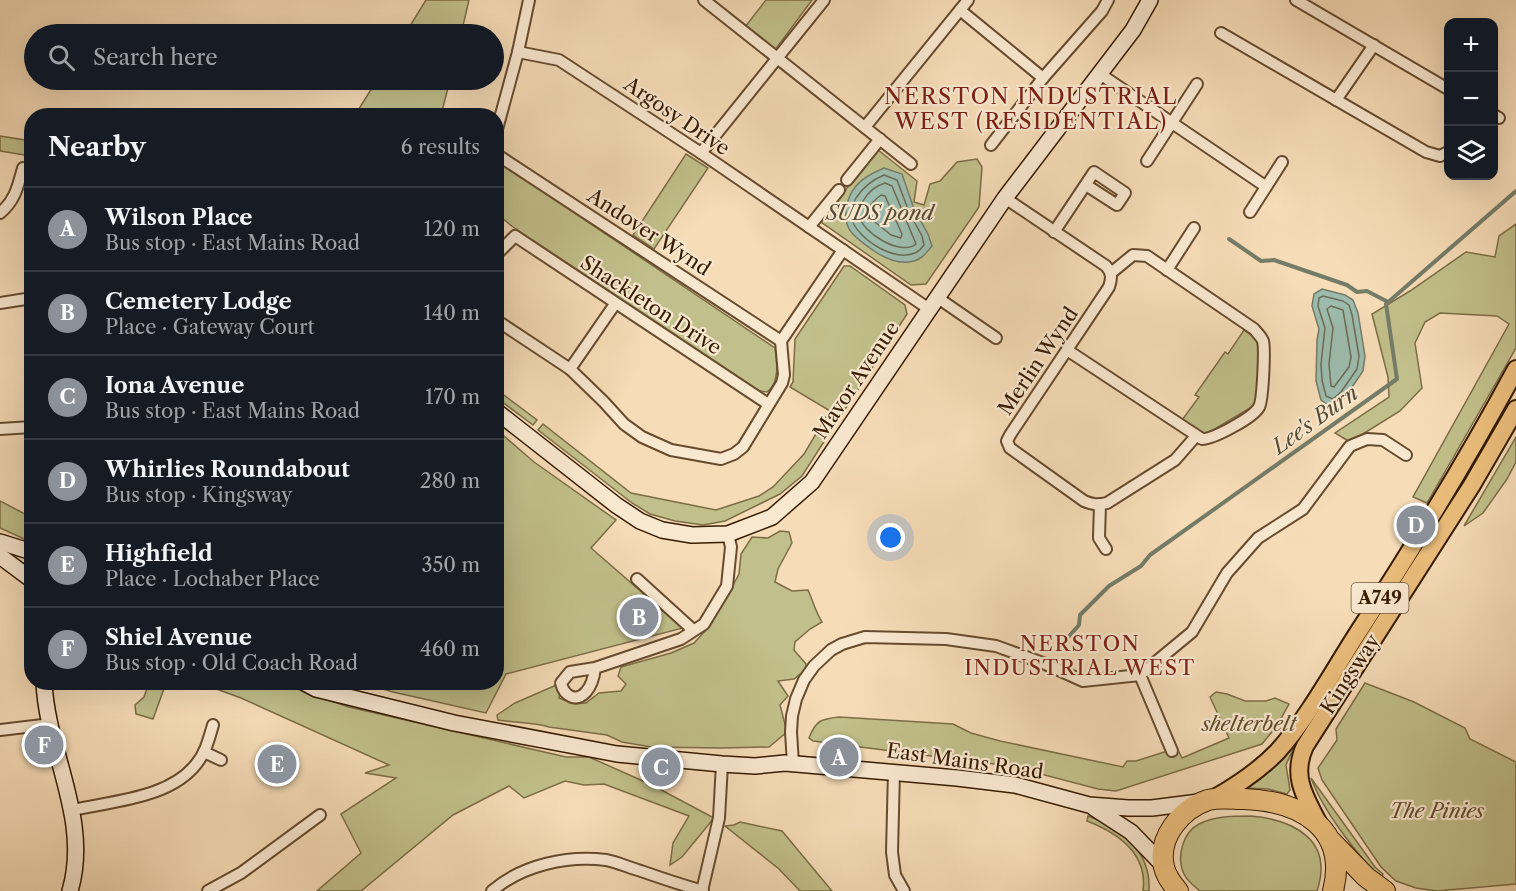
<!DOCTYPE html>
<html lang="en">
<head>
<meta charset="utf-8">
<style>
  body { margin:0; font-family:"Libre Caslon Text",serif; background:#20242c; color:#f1f3f6 }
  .controls { position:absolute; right:18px; top:18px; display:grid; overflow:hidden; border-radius:12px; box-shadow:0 6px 24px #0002 }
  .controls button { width:54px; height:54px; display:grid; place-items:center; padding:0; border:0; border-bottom:2px solid #363941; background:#171b24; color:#f1f3f6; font:30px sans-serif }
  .you { position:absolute; left:891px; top:538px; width:21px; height:21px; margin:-15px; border:4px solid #fff; border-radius:50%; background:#1a73e8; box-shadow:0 0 0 9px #1a73e833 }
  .badge { display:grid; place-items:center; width:39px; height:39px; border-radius:50%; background:#8c9099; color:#fff; font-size:20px; font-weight:700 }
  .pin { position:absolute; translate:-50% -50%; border:3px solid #fff; box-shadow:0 2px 6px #0006 }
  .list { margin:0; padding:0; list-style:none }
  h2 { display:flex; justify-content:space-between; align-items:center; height:78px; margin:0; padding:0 24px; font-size:26px }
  h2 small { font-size:20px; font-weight:400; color:#9ea1a6 }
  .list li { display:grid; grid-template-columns:39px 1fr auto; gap:18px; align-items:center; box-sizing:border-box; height:84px; padding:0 24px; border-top:2px solid #363941 }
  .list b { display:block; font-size:22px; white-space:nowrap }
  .list p { margin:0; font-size:20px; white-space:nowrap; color:#9ea1a6 }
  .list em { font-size:20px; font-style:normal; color:#9ea1a6 }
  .icon { flex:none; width:33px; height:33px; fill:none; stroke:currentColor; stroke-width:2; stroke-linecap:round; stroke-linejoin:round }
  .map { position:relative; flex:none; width:1516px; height:891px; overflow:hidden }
  .search { position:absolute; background:#171b24; box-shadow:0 6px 24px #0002; left:24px; top:24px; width:480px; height:66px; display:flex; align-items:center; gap:15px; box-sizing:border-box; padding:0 21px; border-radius:33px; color:#9ea1a6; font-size:22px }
  .panel { position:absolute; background:#171b24; box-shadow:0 6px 24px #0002; left:24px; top:108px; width:480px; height:582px; border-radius:24px }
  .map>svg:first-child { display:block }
  .green { fill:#c1bf8b; stroke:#7c6d46; stroke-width:1.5 }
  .water { fill:#9dbcad; stroke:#747c68; stroke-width:1.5 }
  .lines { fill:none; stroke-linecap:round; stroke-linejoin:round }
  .shore { stroke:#6a6c56; stroke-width:1.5 }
  .stream { stroke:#747c68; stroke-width:4 }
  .street-casing { stroke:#664b2e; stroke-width:14 }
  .secondary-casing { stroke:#361b00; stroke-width:18 }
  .primary-casing { stroke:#361b00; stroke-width:20 }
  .highway-casing { stroke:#361b00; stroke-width:22 }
  .street { stroke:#f9e8d0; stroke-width:10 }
  .secondary { stroke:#f9e8d0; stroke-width:15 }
  .primary { stroke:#ebbe7c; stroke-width:16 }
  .highway { stroke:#ebbe7c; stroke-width:20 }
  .labels { text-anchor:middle; stroke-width:4.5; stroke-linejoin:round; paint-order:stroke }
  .shield { fill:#f9e8d0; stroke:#70583e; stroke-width:1.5 }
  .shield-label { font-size:18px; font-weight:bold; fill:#361b00 }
  .street-label { font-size:20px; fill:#361b00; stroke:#f9e8d0 }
  .park-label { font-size:20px; font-style:italic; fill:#604c2a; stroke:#f9e8d0 }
  .water-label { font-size:21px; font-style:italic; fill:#554b34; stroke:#f9e8d0 }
  .neighbourhood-label { font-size:21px; letter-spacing:1.5px; fill:#7a1f14; stroke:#f9e8d0 }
  .quarter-label { font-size:22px; letter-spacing:1.5px; fill:#7a1f14; stroke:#f9e8d0 }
</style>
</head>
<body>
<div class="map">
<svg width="1516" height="891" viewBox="0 0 1516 891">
  <rect width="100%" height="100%" fill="#f6dcb7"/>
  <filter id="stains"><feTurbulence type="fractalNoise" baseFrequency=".00333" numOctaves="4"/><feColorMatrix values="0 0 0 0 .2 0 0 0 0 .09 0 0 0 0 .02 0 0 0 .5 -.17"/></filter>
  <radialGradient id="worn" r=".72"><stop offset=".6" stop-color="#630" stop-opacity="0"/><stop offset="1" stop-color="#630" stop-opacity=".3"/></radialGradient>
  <g class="green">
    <polygon points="426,0 469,0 461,34 405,34"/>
    <polygon points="766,0 812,0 775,50 745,27"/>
    <polygon points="377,80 450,80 441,115 355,115"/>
    <polygon points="0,136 31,141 31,156 0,151"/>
    <polygon points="877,149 917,181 914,202 924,205 930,184 940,181 957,162 977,159 982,167 979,207 926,284 911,285 821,222"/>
    <polygon points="686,154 708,168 654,249 633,235"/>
    <path d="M496,160L775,348C777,362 780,383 767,392L760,391L513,227L497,214Z"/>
    <polygon points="1516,224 1516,348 1427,503 1413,497 1509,324 1497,316 1440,313 1425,322 1415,343 1422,388 1400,411 1350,442 1335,433 1389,397 1388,377 1372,314 1410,291 1466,252 1495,257 1499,236"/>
    <polygon points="844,266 850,266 905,305 907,314 840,417 790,387 793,382 795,339"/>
    <polygon points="1244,330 1255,338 1260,349 1258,400 1250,408 1208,433 1203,434 1182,420 1199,397 1195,395 1225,352 1228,354"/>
    <polygon points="496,389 537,420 533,425 497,398"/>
    <polygon points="826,417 836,423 802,476 780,494 725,521 703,525 675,521 650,514 632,503 538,430 543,424 631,493 716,510 759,496 773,487 804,454"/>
    <polygon points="497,430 534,462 616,520 591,548 683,628 506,674 486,713 393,692 363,683 496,682"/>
    <polygon points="1516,437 1516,462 1507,479 1483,513 1464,526"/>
    <polygon points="0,501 23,513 31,514 31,542 0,528"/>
    <path d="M780,531L789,532L792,543L778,569L775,582L792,591L808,590C813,601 816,613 822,622L810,629L795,642L794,650L806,664L805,670L794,679L778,681L788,696L780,705L787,732L769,747L720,748L651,747L622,742L607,735L549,727C533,722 515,723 498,720L497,715L515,703L561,683L559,698L572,703H586L599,693L621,691L626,684L618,676L621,667L671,653L694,643L707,629L725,600L739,574L741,554L752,537L768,538Z"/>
    <polygon points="149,683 166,683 153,719 136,714 135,705 144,697"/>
    <polygon points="200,683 285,683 316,696 349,707 566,757 589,757 652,785 714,818 682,857 670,865 673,843 689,816 604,784 584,785 565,781 524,798 509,786 453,815 361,891 317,891 361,853 341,814 396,778 365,773 389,765 241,698"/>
    <polygon points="1365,683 1414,702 1465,728 1470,739 1516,762 1516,884 1437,891 1416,888 1396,881 1381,867 1322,780 1318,768 1337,740 1336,729"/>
    <path d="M1216,692L1227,694L1245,701H1266L1275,698L1289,704L1276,727L1262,744L1116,791L1098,789L1010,766L813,741L809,738C816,720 821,719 839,717L953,724L971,733L1000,741L1123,767L1127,761H1136L1177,748L1182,758L1229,738L1210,697Z"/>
    <polygon points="1291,748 1293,749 1286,765 1290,790 1287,794 1268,789 1246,788 1275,766"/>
    <path d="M1311,778L1375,867L1383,874L1380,878C1356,853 1323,811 1311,778Z"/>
    <path d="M1088,816C1123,829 1151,852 1149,891H1143C1148,853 1118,833 1087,821Z"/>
    <path d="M1251,816C1294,820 1334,840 1317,891H1200C1194,886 1187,881 1184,874C1176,857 1183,832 1199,824C1215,816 1233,816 1251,816Z"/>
    <polygon points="740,822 782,831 832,891 800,891 779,869 725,826 734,825"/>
  </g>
  <g class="water">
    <path d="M884,168L902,174L914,209L928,234L932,246C927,252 922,259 914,261C900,265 886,259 874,251C867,246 858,240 852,233C841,220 846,198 856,186C863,177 875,172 884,168Z"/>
    <polygon points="1322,289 1345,295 1353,300 1358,313 1365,356 1363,371 1346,396 1337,405 1328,405 1321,400 1316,381 1317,340 1319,329 1312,306 1314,294"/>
  </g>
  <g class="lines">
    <g class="shore">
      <path d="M884,175L897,180L909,212L922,236L924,245C906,272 854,239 851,216C851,210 853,204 856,198C863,187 872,180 884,175Z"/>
      <path d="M885,183L892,186L916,244C901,257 861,232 859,215C858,210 861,205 863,201C868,192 875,186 885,183Z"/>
      <path d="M881,195L885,196L902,234L901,238L891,235L870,218C866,208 873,201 881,195Z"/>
      <polygon points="1323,296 1343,301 1349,305 1352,315 1359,356 1357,369 1341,392 1333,399 1326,396 1322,380 1321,364 1325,328 1318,306 1319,298"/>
      <polygon points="1331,306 1343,310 1351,357 1349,367 1334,387 1331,386 1329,364 1333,328 1327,309"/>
    </g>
    <g class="stream">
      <polyline points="1229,239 1261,261 1274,260 1347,285 1357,292 1367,291 1388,302"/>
      <polyline points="1063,643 1079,625 1080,615 1109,586 1141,566 1150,555 1397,379 1386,304 1516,191"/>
    </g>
    <g class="street-casing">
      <g id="street">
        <polyline points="704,0 911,164"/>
        <polyline points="1296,0 1448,89"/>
        <polyline points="960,10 1043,78"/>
        <polyline points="1221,33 1426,152 1440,156 1448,152"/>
        <polyline points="518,52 559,60 701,153 929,309"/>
        <polyline points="1100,74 1265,186"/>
        <polyline points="1336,100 1374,45"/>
        <polyline points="1494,115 1499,118"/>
        <polyline points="865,127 968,0"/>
        <polyline points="496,133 518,52 529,0"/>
        <polyline points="991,145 1043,78 1102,11 1108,0"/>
        <polyline points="701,153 824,0"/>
        <polyline points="496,154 781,341"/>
        <polyline points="1147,161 1197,84"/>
        <polyline points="847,180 880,139"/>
        <path d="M1005,198L1106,266C1112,273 1112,278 1109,287L1010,435L1007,441L1010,448L1084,501C1093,505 1098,505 1107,503L1175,460L1196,436"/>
        <polyline points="1250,212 1282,162"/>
        <path d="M0,213C15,201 18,186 23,168"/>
        <polyline points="809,227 839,190"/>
        <polyline points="1054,232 1094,172 1125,193 1117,205 1086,185"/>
        <polyline points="496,255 515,236 768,404"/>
        <polyline points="1167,270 1194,228"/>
        <polyline points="938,298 996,338"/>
        <polyline points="0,303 32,298"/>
        <polyline points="496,320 570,369 604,402 624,424 642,437 671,450 721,459 734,454 743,447 782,383 784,375 781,341 843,250"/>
        <path d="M1067,350L1202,439C1214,439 1254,417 1259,407C1263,400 1265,349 1263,341C1261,336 1257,333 1254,329L1147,256L1133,255L1111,273"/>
        <polyline points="570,369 615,304"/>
        <polyline points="0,429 32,427"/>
        <polyline points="1100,504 1099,538 1106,549"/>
        <polyline points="637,579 693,630"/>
        <path d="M595,668C594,677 592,685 586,692C576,703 564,696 561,683L570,672L595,668L681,639L704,624L727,586L731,547L728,534"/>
        <polyline points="1140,675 1172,751"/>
        <polyline points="0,730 51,724"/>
        <polyline points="204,752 221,760"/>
        <polyline points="793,764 791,732 792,716 796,699 804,680 814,666 831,650 842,644 865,637 946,639 996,646 1043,663 1083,681 1140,675 1192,632 1227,573 1258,538 1303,509 1350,446 1367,439 1383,440 1406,455"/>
        <polyline points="894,771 892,852 895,875 904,891"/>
        <path d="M73,810C113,801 171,798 197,763C206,752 209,738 213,725"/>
        <polyline points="208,891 241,873 320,815"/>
        <path d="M492,891C522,865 568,855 606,860C617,862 630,868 641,871C661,878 682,885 703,891"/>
        <polyline points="702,891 719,818 722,764"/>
      </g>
    </g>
    <g class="secondary-casing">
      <g id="secondary">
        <polyline points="496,411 616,505 640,521 662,530 692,535 728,534 772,517 812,482 1005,198 1133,30 1150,0"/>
        <polyline points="0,542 32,552"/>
        <polyline points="0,556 32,580"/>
        <path d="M44,682C47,753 91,819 70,891"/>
        <polyline points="303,682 316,689 454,723 617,754 722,764 755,766 785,763 957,778 1015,785 1089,805 1128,808 1152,808 1199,802"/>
        <polyline points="1094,808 1131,832 1163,865"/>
      </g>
    </g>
    <g class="primary-casing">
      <g id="primary">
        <path d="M1213,799C1236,786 1259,771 1278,751C1309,716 1332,673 1357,634C1413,548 1467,460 1516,369"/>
        <path d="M1319,824C1305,797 1291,776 1305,746L1472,485L1516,409"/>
      </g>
    </g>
    <g class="highway-casing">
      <g id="highway">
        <polyline points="1331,841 1366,877 1385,891"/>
        <path d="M1178,891C1172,884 1166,876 1164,867C1157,838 1181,809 1208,800C1219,797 1233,799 1244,799C1300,801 1349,828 1333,891"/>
      </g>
    </g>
    <use href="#street" class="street"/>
    <use href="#secondary" class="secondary"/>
    <use href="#primary" class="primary"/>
    <use href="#highway" class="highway"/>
  </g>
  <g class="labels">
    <rect class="shield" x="1351.5" y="583" width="57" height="30" rx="4.5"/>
    <g class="shield-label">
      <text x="1380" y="604">A749</text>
    </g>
    <g class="street-label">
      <text transform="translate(677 116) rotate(34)" y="7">Argosy Drive</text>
      <text transform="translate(649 232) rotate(33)" y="7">Andover Wynd</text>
      <text transform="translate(651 305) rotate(33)" y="7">Shackleton Drive</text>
      <text transform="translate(1038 361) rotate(-56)" y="7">Merlin Wynd</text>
      <text transform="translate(856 380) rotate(-56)" y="7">Mavor Avenue</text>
      <text transform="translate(1350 674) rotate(-57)" y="7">Kingsway</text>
      <text transform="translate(965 761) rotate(8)" y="7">East Mains Road</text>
    </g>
    <g class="park-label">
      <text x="1249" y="731">shelterbelt</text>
      <text x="1437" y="818">The Pinies</text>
    </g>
    <g class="water-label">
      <text x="880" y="220">SUDS pond</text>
      <text transform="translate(1315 420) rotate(-36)" y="7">Lee's Burn</text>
    </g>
    <g class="neighbourhood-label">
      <text x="1080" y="651">NERSTON<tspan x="1080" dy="24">INDUSTRIAL WEST</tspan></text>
    </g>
    <g class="quarter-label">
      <text x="1031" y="104">NERSTON INDUSTRIAL<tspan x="1031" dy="25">WEST (RESIDENTIAL)</tspan></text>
    </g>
  </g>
  <rect width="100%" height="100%" filter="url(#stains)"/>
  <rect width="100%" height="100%" fill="url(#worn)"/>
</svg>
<div class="controls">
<button>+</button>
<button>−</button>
<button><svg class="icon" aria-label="layers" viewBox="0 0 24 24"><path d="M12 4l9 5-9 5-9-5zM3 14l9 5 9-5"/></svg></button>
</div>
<div class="you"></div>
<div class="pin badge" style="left:839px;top:757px">A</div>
<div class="pin badge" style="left:639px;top:617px">B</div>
<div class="pin badge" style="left:661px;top:767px">C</div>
<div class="pin badge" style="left:1416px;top:525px">D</div>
<div class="pin badge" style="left:277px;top:764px">E</div>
<div class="pin badge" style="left:44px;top:745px">F</div>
<div class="search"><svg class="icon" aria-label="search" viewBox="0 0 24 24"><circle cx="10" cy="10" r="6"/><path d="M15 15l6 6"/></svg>Search here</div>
<section class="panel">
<h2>Nearby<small>6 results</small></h2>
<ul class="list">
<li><span class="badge">A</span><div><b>Wilson Place</b><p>Bus stop · East Mains Road</p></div><em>120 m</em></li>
<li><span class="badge">B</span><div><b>Cemetery Lodge</b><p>Place · Gateway Court</p></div><em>140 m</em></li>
<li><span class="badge">C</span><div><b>Iona Avenue</b><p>Bus stop · East Mains Road</p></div><em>170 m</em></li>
<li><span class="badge">D</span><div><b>Whirlies Roundabout</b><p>Bus stop · Kingsway</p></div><em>280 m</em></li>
<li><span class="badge">E</span><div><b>Highfield</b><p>Place · Lochaber Place</p></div><em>350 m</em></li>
<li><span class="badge">F</span><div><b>Shiel Avenue</b><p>Bus stop · Old Coach Road</p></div><em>460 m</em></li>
</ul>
</section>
</div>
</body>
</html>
